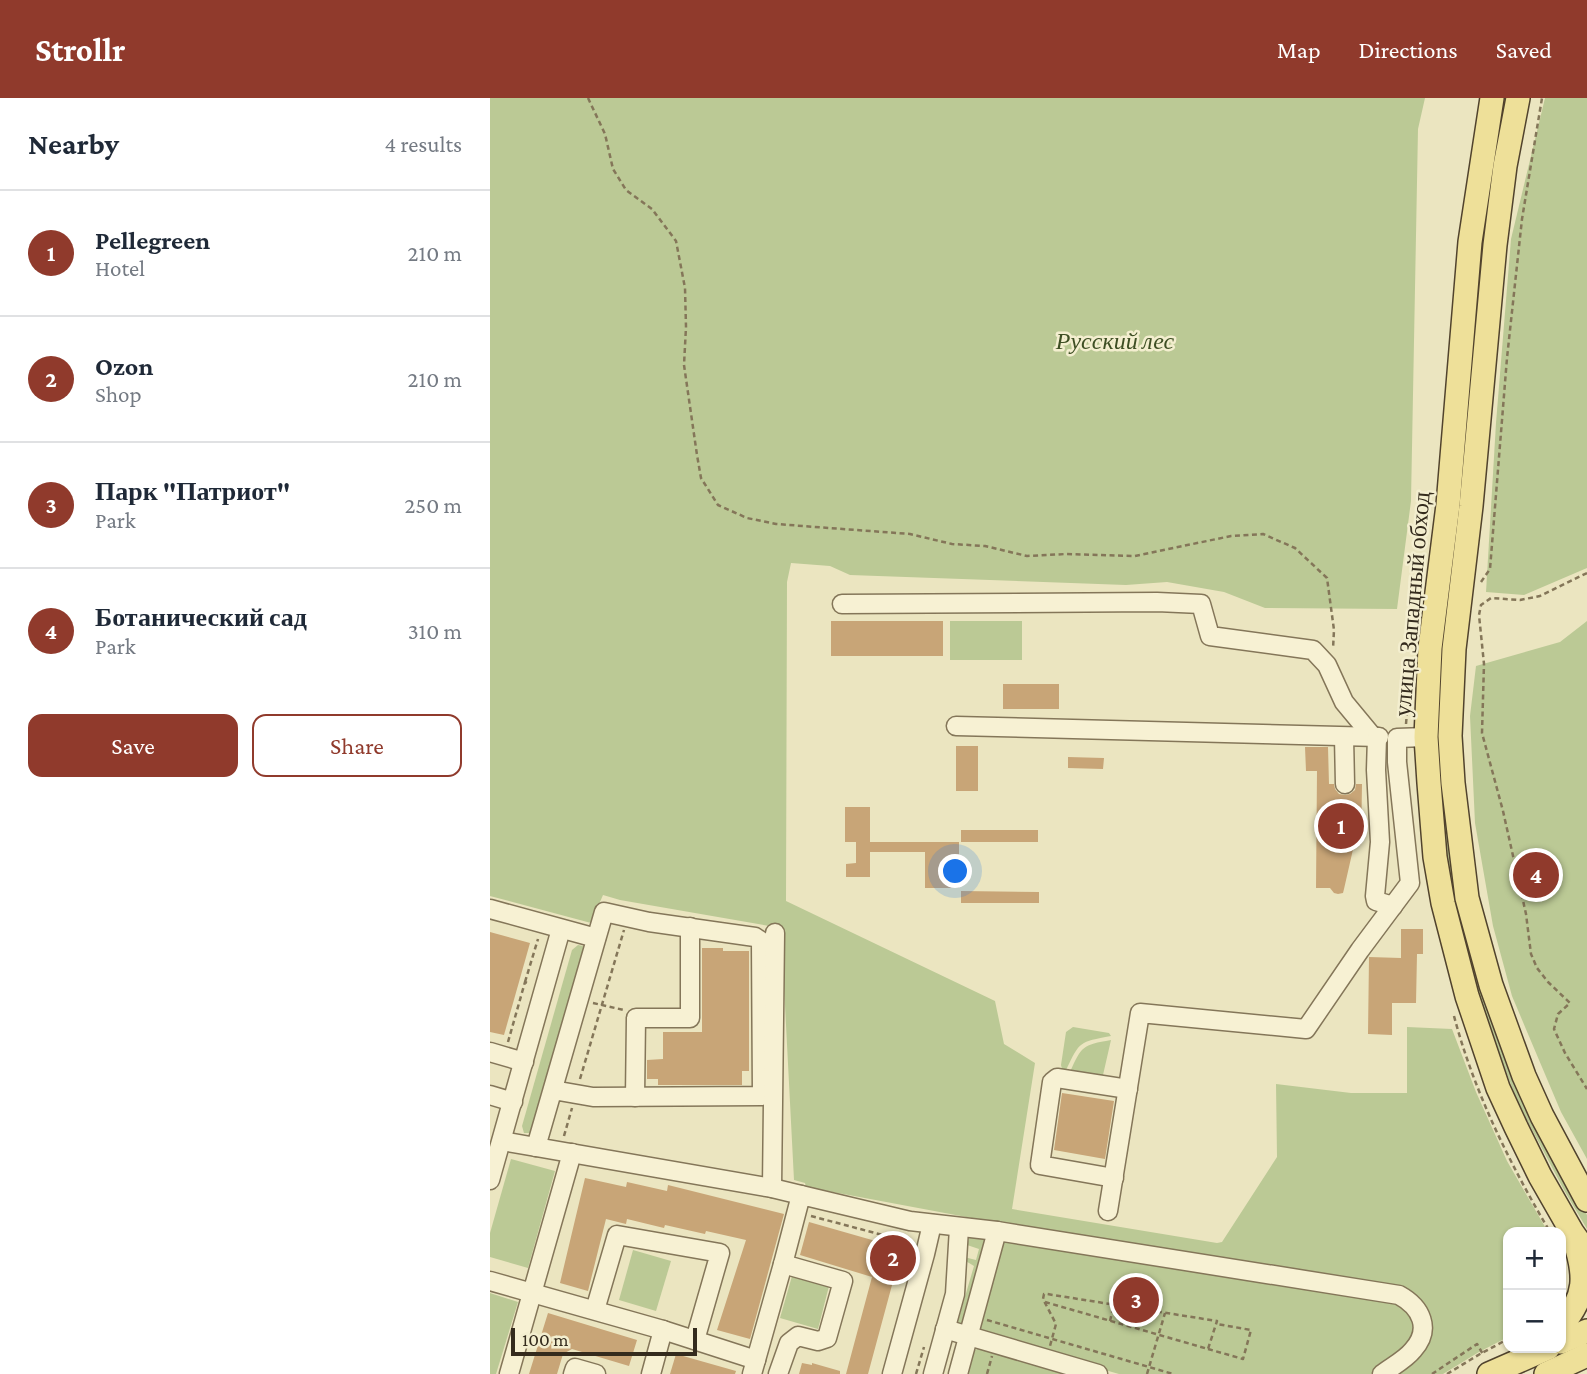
<!DOCTYPE html>
<html lang="en">
<head>
<meta charset="utf-8">
<style>
  body { margin:0; font-family:"Crimson Pro",serif; background:#f2f2f3; color:#1f2937 }
  .controls { position:absolute; right:21px; bottom:21px; display:grid; overflow:hidden; border-radius:14px; box-shadow:0 2px 5px #0004 }
  .controls button { width:63px; height:63px; display:grid; place-items:center; padding:0; border:0; border-bottom:2px solid #e0e1e3; background:#fff; color:#1f2937; font:35px sans-serif }
  .scale { position:absolute; left:21px; bottom:18px; width:186px; box-sizing:border-box; padding-left:7px; border:4px solid #342b1d; border-top:0; font-size:19px; line-height:24px; white-space:nowrap; color:#342b1d; -webkit-text-stroke:5px #f3eecf; paint-order:stroke }
  .you { position:absolute; left:466px; top:774px; width:24px; height:24px; margin:-18px; border:5px solid #fff; border-radius:50%; background:#1a73e8; box-shadow:0 0 0 10px #1a73e833 }
  .badge { display:grid; place-items:center; width:46px; height:46px; border-radius:50%; background:#903a2c; color:#fff; font-size:23px; font-weight:700 }
  .pin { position:absolute; translate:-50% -50%; border:4px solid #fff; box-shadow:0 2px 7px #0006 }
  .list { margin:0; padding:0; list-style:none }
  h2 { display:flex; justify-content:space-between; align-items:center; height:91px; margin:0; padding:0 28px; font-size:30px }
  h2 small { font-size:23px; font-weight:400; color:#747a83 }
  .list li { display:grid; grid-template-columns:46px 1fr auto; gap:21px; align-items:center; box-sizing:border-box; height:126px; padding:0 28px; border-top:2px solid #e0e1e3 }
  .list b { display:block; font-size:26px; white-space:nowrap }
  .list p { margin:0; font-size:23px; white-space:nowrap; color:#747a83 }
  .list em { font-size:23px; font-style:normal; color:#747a83 }
  .actions { display:flex; gap:14px; padding:21px 28px }
  .actions a { flex:1; padding:16px 0; border:2px solid #903a2c; border-radius:14px; text-align:center; font-size:24px; color:#903a2c }
  .actions .main { background:#903a2c; color:#fff }
  .map { position:relative; flex:none; width:1097px; height:1276px; overflow:hidden }
  header { display:flex; align-items:center; gap:42px; box-sizing:border-box; height:98px; padding:0 35px; background:#903a2c; color:#fff }
  header strong { font-size:33px }
  nav { display:flex; gap:38px; margin-inline-start:auto; font-size:24px }
  main { display:flex }
  aside { flex:1; background:#fff }
  .map>svg:first-child { display:block }
  .green { fill:#bbc995 }
  .building { fill:#c8a577 }
  .lines { fill:none; stroke-linecap:round; stroke-linejoin:round }
  .minor-casing { stroke:#847659; stroke-width:21 }
  .major-casing { stroke:#51432d; stroke-width:26 }
  .path { stroke:#847659; stroke-width:2.5; stroke-dasharray:5 3.5; stroke-linecap:butt }
  .minor { stroke:#f7f1d3; stroke-width:18 }
  .major { stroke:#eee099; stroke-width:23 }
  .labels { text-anchor:middle; stroke-width:5; stroke-linejoin:round; paint-order:stroke }
  .park-label { font-size:24px; font-style:italic; fill:#3e4f24; stroke:#f3eecf }
  .street-label { font-size:24px; fill:#342b1d; stroke:#f3eecf }
</style>
</head>
<body>
<header>
<strong>Strollr</strong>
<nav><a>Map</a><a>Directions</a><a>Saved</a></nav>
</header>
<main>
<aside>
<h2>Nearby<small>4 results</small></h2>
<ul class="list">
<li><span class="badge">1</span><div><b>Pellegreen</b><p>Hotel</p></div><em>210 m</em></li>
<li><span class="badge">2</span><div><b>Ozon</b><p>Shop</p></div><em>210 m</em></li>
<li><span class="badge">3</span><div><b>Парк &quot;Патриот&quot;</b><p>Park</p></div><em>250 m</em></li>
<li><span class="badge">4</span><div><b>Ботанический сад</b><p>Park</p></div><em>310 m</em></li>
</ul>
<div class="actions"><a class="main">Save</a><a>Share</a></div>
</aside>
<div class="map">
<svg width="1097" height="1276" viewBox="0 0 1097 1276">
  <rect width="100%" height="100%" fill="#ebe5c0"/>
  <g class="green">
    <path d="M0,0H935L928,31L921,403L907,511L775,510L734,494L677,484L636,487L360,477L340,468L301,465L297,484L296,803L505,903L514,946L545,965L522,1111L727,1145L732,1144L787,1059L786,986L861,995H917V929L962,931L986,994L1017,1063L1058,1134H1018V1239L989,1254L953,1276H903L938,1219C925,1189 916,1192 887,1184L519,1127L316,1089L315,1085L304,1082L291,830L130,802L113,797L101,825L0,798Z"/>
    <polygon points="1013,0 1019,0 1007,65 961,754 1080,1088 1097,1117 1097,1131 1074,1092 1029,1007 995,920 963,801 955,757 946,637 951,550 986,187 1001,65"/>
    <polygon points="1055,0 1097,0 1097,470 1034,497 996,494 1006,325 1021,141"/>
    <rect x="460" y="523" width="72" height="39"/>
    <polygon points="1097,523 1097,1061 1071,1014 1022,898 1003,828 985,725 980,618 986,568 1070,544"/>
    <polygon points="88,847 93,848 95,852 42,1035 34,1035 32,1028 82,852"/>
    <path d="M583,929L619,935L621,938C589,944 590,943 576,972L572,971L571,967L576,934Z"/>
    <path d="M621,942L613,977L610,979L580,974C592,948 592,947 621,942Z"/>
    <polygon points="21,1061 65,1073 38,1170 0,1159 0,1135"/>
    <polygon points="480,1138 494,1141 495,1143 473,1228 467,1226 484,1168 474,1162 474,1159 486,1162 489,1151 477,1147"/>
    <polygon points="514,1142 912,1202 926,1227 919,1248 881,1276 629,1276 493,1237 490,1234 488,1229 509,1148"/>
    <polygon points="143,1152 181,1163 166,1213 129,1202"/>
    <polygon points="302,1178 339,1188 328,1231 290,1220"/>
    <polygon points="0,1195 28,1204 6,1276 0,1276"/>
    <polygon points="488,1251 495,1252 579,1276 473,1276 481,1253"/>
  </g>
  <g class="building">
    <rect x="341" y="523" width="112" height="35"/>
    <rect x="513" y="586" width="56" height="25"/>
    <rect x="466" y="648" width="22" height="45"/>
    <polygon points="815,649 838,649 839,686 844,686 845,691 849,696 855,697 860,696 865,692 866,686 872,686 871,747 864,747 854,791 853,795 848,796 844,795 840,790 826,790 827,673 816,673"/>
    <polygon points="578,659 614,660 613,671 578,670"/>
    <polygon points="355,709 380,709 380,744 469,744 469,790 435,790 435,754 380,754 380,779 356,779 356,766 366,765 366,744 355,744"/>
    <rect x="471" y="732" width="77" height="12"/>
    <polygon points="471,793 549,794 549,805 471,805"/>
    <polygon points="911,831 933,831 933,856 927,856 926,905 902,905 902,937 878,936 879,859 911,860"/>
    <polygon points="0,834 40,845 14,937 0,934"/>
    <polygon points="212,850 233,850 233,853 259,853 259,973 252,973 252,987 168,987 168,981 157,981 157,962 173,961 173,934 212,934"/>
    <polygon points="572,995 624,1003 615,1061 564,1052"/>
    <polygon points="95,1080 136,1089 137,1084 177,1093 178,1087 294,1116 260,1241 227,1232 256,1142 216,1133 215,1136 175,1127 174,1130 137,1121 136,1126 116,1121 98,1193 70,1185"/>
    <polygon points="319,1124 410,1150 403,1175 405,1176 378,1276 356,1276 382,1179 310,1157"/>
    <polygon points="58,1215 147,1242 139,1268 82,1251 73,1256 67,1276 39,1276"/>
    <polygon points="186,1256 246,1273 245,1276 180,1276"/>
    <polygon points="312,1265 322,1267 322,1265 350,1273 350,1276 309,1276"/>
  </g>
  <g class="lines">
    <g class="minor-casing">
      <g id="minor">
        <polyline points="352,506 667,504 711,506 720,538 823,552 837,567 854,604 883,639"/>
        <polyline points="466,628 889,639"/>
        <polyline points="854,639 855,686"/>
        <polyline points="887,639 886,672 890,744 885,798 886,803 903,808"/>
        <polyline points="0,811 106,840"/>
        <polyline points="0,954 34,964"/>
        <polyline points="63,992 103,999 272,998 271,843 265,839 159,824 114,814 46,1049 282,1090 311,1097"/>
        <polyline points="0,997 23,1004"/>
        <polyline points="145,999 146,920 200,920 200,829"/>
        <polyline points="12,1043 46,1049"/>
        <polyline points="624,1080 550,1067 562,984 567,980 638,991"/>
        <polyline points="0,1082 71,831"/>
        <polyline points="282,1090 285,835"/>
        <polyline points="618,1113 650,915 816,931 870,852 920,785 907,664 907,640 936,639"/>
        <polyline points="0,1183 173,1232 266,1262"/>
        <polyline points="105,1212 127,1137 230,1155 205,1242"/>
        <polyline points="455,1231 608,1276"/>
        <polyline points="19,1276 82,1055"/>
        <polyline points="83,1276 85,1270 106,1276"/>
        <polyline points="161,1276 173,1232"/>
        <polyline points="262,1276 293,1166"/>
        <path d="M288,1276L299,1245L308,1238L328,1243L337,1240L353,1183L293,1166L311,1097L420,1123L507,1133L909,1197C931,1209 942,1231 923,1252C915,1262 901,1269 892,1276"/>
        <polyline points="402,1276 435,1156 442,1126"/>
        <polyline points="443,1276 465,1196 469,1130"/>
        <polyline points="468,1276 507,1133"/>
      </g>
    </g>
    <g class="major-casing">
      <g id="major">
        <polyline points="1002,0 980,144 958,407 940,550 936,639 939,685 945,759 953,805 977,898 1008,990 1026,1029 1050,1078 1082,1134 1097,1155"/>
        <polyline points="1028,0 1015,68 1005,147 981,408 964,551 960,638 963,685 977,800 1001,887 1034,978 1052,1018 1097,1102"/>
        <path d="M1071,1228C1097,1198 1096,1177 1084,1141"/>
        <polyline points="1071,1244 1097,1233"/>
        <polyline points="999,1276 1058,1250"/>
        <polyline points="1056,1276 1097,1257"/>
      </g>
    </g>
    <g class="path">
      <polyline points="98,0 115,36 123,71 136,92 162,111 186,143 195,190 196,229 194,267 207,357 211,380 228,407 257,420 286,426 420,436 462,446 495,448 537,458 576,456 645,458 741,438 773,436 805,450 837,480 844,532 843,551"/>
      <polyline points="1097,475 1050,498 1030,502 1001,500 991,507 989,517 994,566 992,635 1013,713 1036,816 1041,856 1047,870 1058,884 1080,905 1068,916 1064,931 1075,955 1097,991"/>
      <polyline points="991,484 1000,471 1017,260 1032,121 1052,0"/>
      <polyline points="916,626 920,577"/>
      <polyline points="35,884 48,841"/>
      <polyline points="103,905 134,912"/>
      <path d="M964,918C984,994 1020,1066 1060,1134"/>
      <polyline points="18,944 35,884 40,886"/>
      <polyline points="90,981 134,832"/>
      <polyline points="74,1038 82,1010"/>
      <polyline points="321,1118 419,1144 421,1148"/>
      <polyline points="555,1204 718,1251 727,1223 557,1196 554,1196 553,1201 566,1226 560,1248"/>
      <polyline points="497,1222 683,1276"/>
      <polyline points="620,1223 624,1206"/>
      <polyline points="718,1251 753,1261 761,1232 727,1226"/>
      <polyline points="426,1276 434,1249"/>
      <polyline points="497,1276 502,1258"/>
      <polyline points="657,1276 675,1215"/>
      <polyline points="942,1276 987,1246 994,1258"/>
      <polyline points="957,1276 990,1256 1018,1241"/>
    </g>
    <use href="#minor" class="minor"/>
    <use href="#major" class="major"/>
  </g>
  <g class="labels">
    <g class="park-label">
      <text x="625" y="251">Русский лес</text>
    </g>
    <g class="street-label">
      <text transform="translate(922 506) rotate(-85)" y="8">улица Западный обход</text>
    </g>
  </g>
</svg>
<div class="controls">
<button>+</button>
<button>−</button>
</div>
<div class="scale">100 m</div>
<div class="you"></div>
<div class="pin badge" style="left:851px;top:728px">1</div>
<div class="pin badge" style="left:403px;top:1160px">2</div>
<div class="pin badge" style="left:646px;top:1202px">3</div>
<div class="pin badge" style="left:1046px;top:777px">4</div>
</div>
</main>
</body>
</html>
